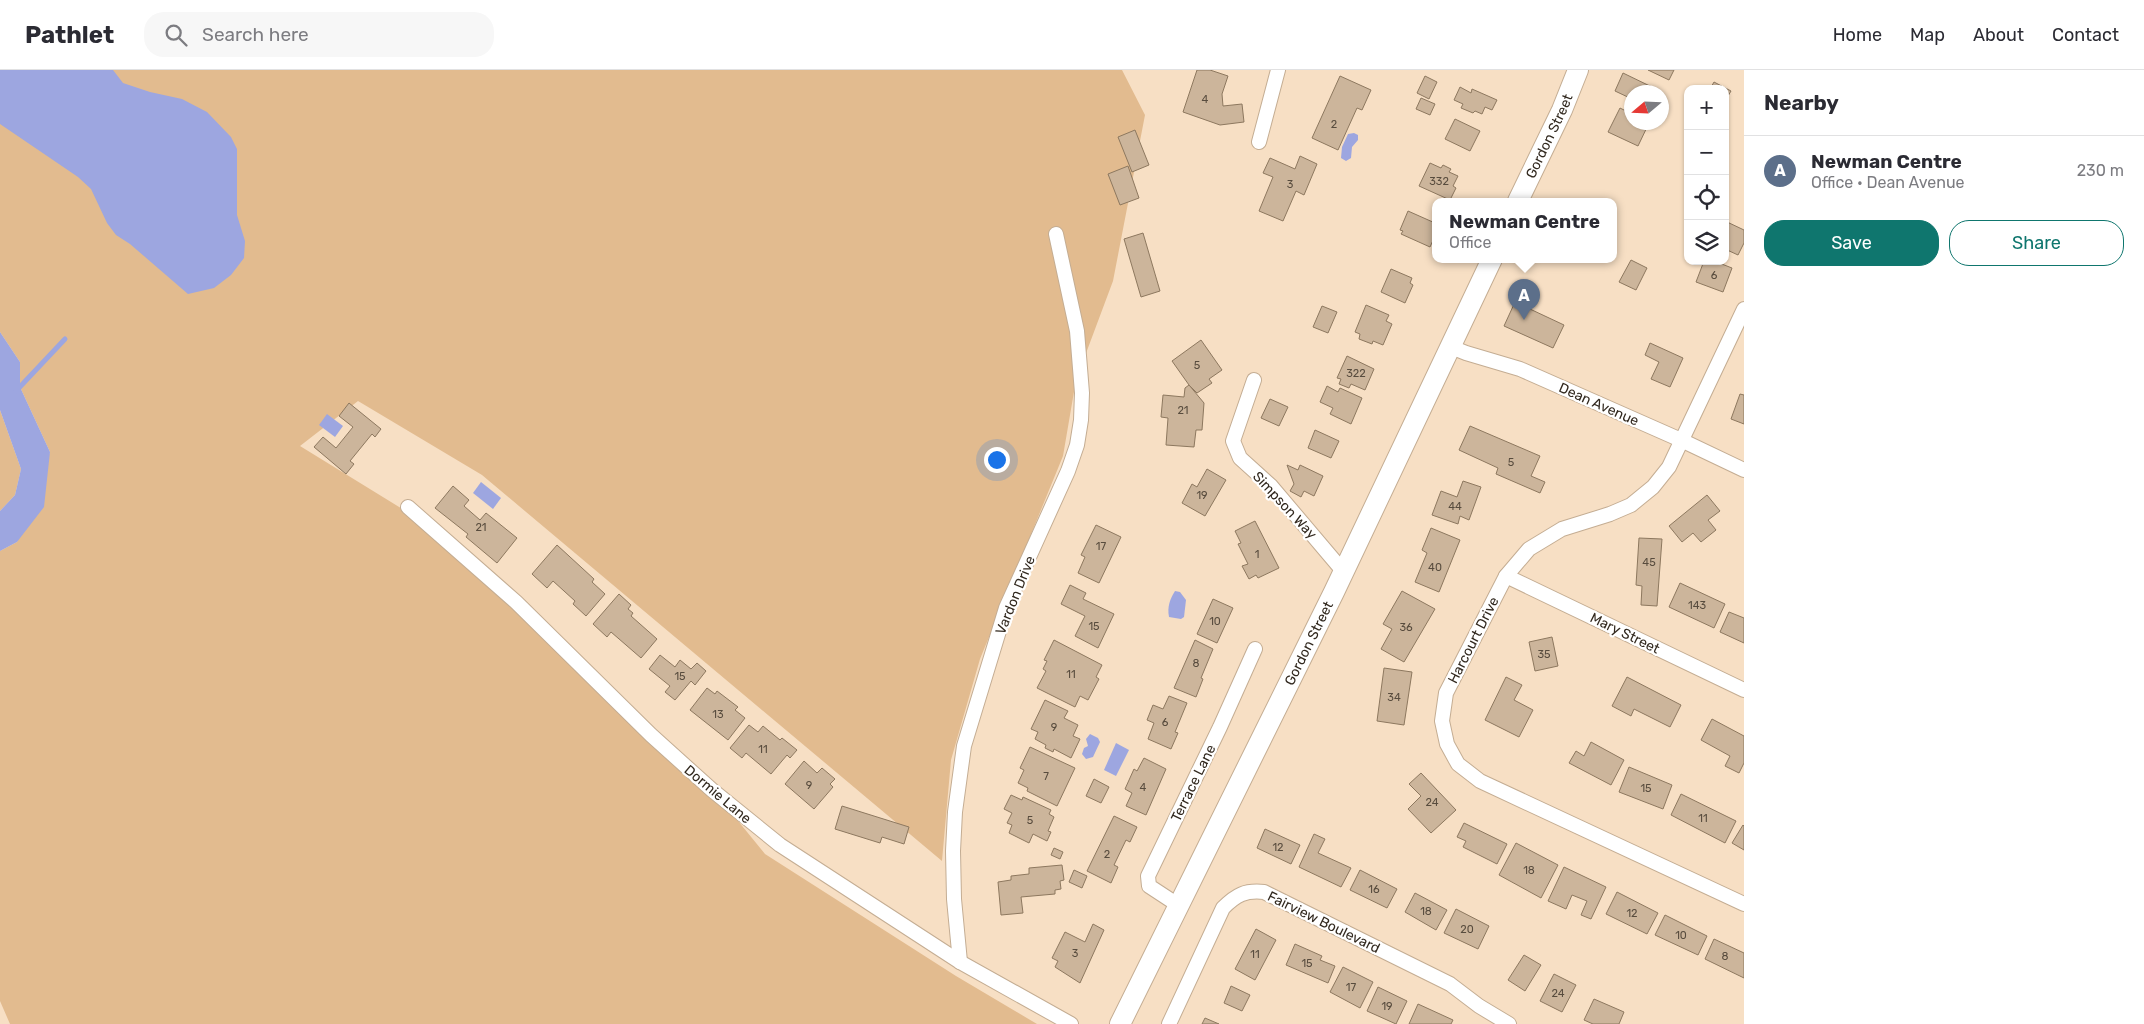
<!DOCTYPE html>
<html lang="en">
<head>
<meta charset="utf-8">
<style>
  body { margin:0; font-family:Rubik,sans-serif; background:#f7f7f7; color:#2b2b33 }
  .controls { position:absolute; right:15px; top:15px; display:grid; overflow:hidden; border-radius:10px; box-shadow:0 1px 4px #0004 }
  .controls button { width:45px; height:45px; display:grid; place-items:center; padding:0; border:0; border-bottom:1px solid #e1e1e2; background:#fff; color:#2b2b33; font:25px sans-serif }
  .compass { position:absolute; left:1624px; top:15px; width:45px; height:45px; border-radius:50%; background:#fff; box-shadow:0 1px 4px #0004; rotate:251deg }
  .you { position:absolute; left:996px; top:389px; width:18px; height:18px; margin:-12px; border:4px solid #fff; border-radius:50%; background:#1a73e8; box-shadow:0 0 0 8px #1a73e833 }
  .badge { display:grid; place-items:center; width:32px; height:32px; border-radius:50%; background:#0f766e; color:#fff; font-size:16px; font-weight:700 }
  .pin { position:absolute; translate:-50% -41px; filter:drop-shadow(0 1px 2px #0008) }
  .pin::after { content:''; position:absolute; top:26px; width:18px; height:15px; background:inherit; clip-path:polygon(0 0,100% 0,50% 100%) }
  .popup { position:absolute; left:1432px; top:128px; width:185px; height:65px; box-sizing:border-box; display:grid; place-content:center; border-radius:10px; background:#fff; filter:drop-shadow(0 1px 4px #0005); font-size:16px; white-space:nowrap; color:#7c7c81 }
  .popup b { font-size:19px; color:#2b2b33 }
  .popup::after { content:''; position:absolute; left:50%; top:100%; margin-left:-10px; border:10px solid transparent; border-top-color:#fff }
  .list { margin:0; padding:0; list-style:none }
  h2 { display:flex; justify-content:space-between; align-items:center; height:65px; margin:0; padding:0 20px; font-size:21px }
  h2 small { font-size:16px; font-weight:400; color:#7c7c81 }
  .list li { display:grid; grid-template-columns:32px 1fr auto; gap:15px; align-items:center; box-sizing:border-box; height:70px; padding:0 20px; border-top:1px solid #e1e1e2 }
  .list b { display:block; font-size:19px; white-space:nowrap }
  .list p { margin:0; font-size:16px; white-space:nowrap; color:#7c7c81 }
  .list em { font-size:16px; font-style:normal; color:#7c7c81 }
  .actions { display:flex; gap:10px; padding:15px 20px }
  .actions a { flex:1; padding:11px 0; border:1px solid #0f766e; border-radius:20px; text-align:center; font-size:18px; color:#0f766e }
  .actions .main { background:#0f766e; color:#fff }
  .icon { flex:none; width:28px; height:28px; fill:none; stroke:currentColor; stroke-width:2; stroke-linecap:round; stroke-linejoin:round }
  .map { position:relative; flex:none; width:1744px; height:954px; overflow:hidden }
  header { display:flex; align-items:center; gap:30px; box-sizing:border-box; height:70px; padding:0 25px; background:#fff; border-bottom:1px solid #e1e1e2 }
  header strong { font-size:24px }
  nav { display:flex; gap:28px; margin-inline-start:auto; font-size:18px }
  .search { width:350px; height:45px; background:#f7f7f7; display:flex; align-items:center; gap:12px; box-sizing:border-box; padding:0 18px; border-radius:20px; color:#7c7c81; font-size:19px }
  main { display:flex }
  aside { flex:1; background:#fff }
  .map>svg:first-child { display:block }
  .green { fill:#e2bb8f }
  .water { fill:#9da6e0 }
  .lines { fill:none; stroke-linecap:round; stroke-linejoin:round }
  .stream { stroke:#9da6e0; stroke-width:5 }
  .building { fill:#ccb59b; stroke:#8d785f }
  .minor-casing { stroke:#c4ad93; stroke-width:16 }
  .secondary-casing { stroke:#c4ad93; stroke-width:22 }
  .minor { stroke:#fff; stroke-width:14 }
  .secondary { stroke:#fff; stroke-width:20 }
  .labels { text-anchor:middle; stroke-width:4.5; stroke-linejoin:round; paint-order:stroke }
  .number-label { font-size:11px; fill:#584c3e }
  .street-label { font-size:14px; fill:#32291f; stroke:#fff }
</style>
</head>
<body>
<header>
<strong>Pathlet</strong>
<div class="search"><svg class="icon" aria-label="search" viewBox="0 0 24 24"><circle cx="10" cy="10" r="6"/><path d="M15 15l6 6"/></svg>Search here</div>
<nav><a>Home</a><a>Map</a><a>About</a><a>Contact</a></nav>
</header>
<main>
<div class="map">
<svg width="1744" height="954" viewBox="0 0 1744 954">
  <rect width="100%" height="100%" fill="#f7dfc4"/>
  <g class="green">
    <polygon points="0,0 1122,0 1145,45 1113,211 1076,310 1063,386 980,589 951,690 942,791 482,405 358,331 300,376 404,440 712,719 765,784 956,906 1037,954 10,954 0,931 0,481 17,472 50,382 20,317 20,292 0,262"/>
    <polygon points="0,340 21,399 15,425 0,441"/>
  </g>
  <g class="water">
    <polygon points="0,0 113,0 123,13 150,22 182,29 207,42 231,67 237,79 237,145 245,171 244,188 231,205 214,218 188,224 130,174 116,165 107,153 91,119 78,107 0,54"/>
    <polygon points="1354,63 1358,65 1358,70 1352,77 1351,88 1346,91 1341,88 1342,77 1348,64"/>
    <polygon points="0,262 20,292 20,317 50,382 44,437 17,472 0,481 0,441 15,425 21,399 0,340"/>
    <polygon points="327,344 343,356 335,367 319,355"/>
    <polygon points="481,412 501,428 493,439 473,423"/>
    <path d="M1175,521L1180,522L1186,530L1184,547L1181,549L1169,547C1167,537 1170,529 1175,521Z"/>
    <polygon points="1090,664 1098,668 1100,672 1093,687 1086,689 1082,684 1084,678 1088,676 1086,669"/>
    <polygon points="1116,673 1129,680 1116,706 1104,700"/>
  </g>
  <g class="lines">
    <polyline class="stream" points="16,321 65,269"/>
  </g>
  <g class="building">
    <polygon points="1197,0 1210,0 1228,6 1222,24 1223,36 1242,34 1244,52 1220,55 1183,42"/>
    <polygon points="1648,0 1674,0 1669,10"/>
    <polygon points="1623,3 1654,18 1652,22 1632,22 1632,29 1615,21"/>
    <polygon points="1340,6 1371,20 1362,40 1357,38 1338,80 1312,68"/>
    <polygon points="1425,6 1437,12 1429,29 1417,23"/>
    <polygon points="1714,12 1731,21 1725,31 1725,19 1710,19"/>
    <polygon points="1460,17 1471,23 1472,19 1497,30 1492,40 1485,37 1482,44 1475,41 1473,43 1461,38 1463,34 1454,30"/>
    <polygon points="1421,28 1435,34 1430,45 1416,39"/>
    <polygon points="1620,38 1632,44 1632,52 1649,53 1638,76 1608,62"/>
    <polygon points="1455,49 1480,61 1470,81 1445,69"/>
    <polygon points="1135,60 1149,95 1132,102 1118,67"/>
    <polygon points="1300,86 1317,94 1304,125 1296,121 1283,151 1259,141 1273,107 1263,103 1270,88 1295,99"/>
    <polygon points="1430,93 1441,98 1443,95 1451,99 1449,102 1458,106 1453,116 1456,118 1450,130 1419,116"/>
    <polygon points="1128,96 1139,128 1120,135 1108,104"/>
    <polygon points="1408,141 1435,153 1433,160 1435,161 1435,166 1430,177 1401,164 1403,161 1400,160"/>
    <polygon points="1725,151 1744,160 1744,173 1738,185 1725,179"/>
    <polygon points="1143,163 1160,221 1141,227 1124,169"/>
    <polygon points="1631,190 1647,198 1636,220 1619,212"/>
    <polygon points="1704,191 1714,191 1732,198 1723,222 1696,212"/>
    <polygon points="1391,199 1412,208 1410,213 1413,215 1405,233 1381,222"/>
    <polygon points="1515,232 1564,255 1553,278 1504,256"/>
    <polygon points="1366,235 1389,245 1386,251 1392,254 1383,275 1373,271 1372,274 1359,269 1360,264 1355,262"/>
    <polygon points="1322,236 1337,242 1328,263 1313,257"/>
    <polygon points="1201,270 1222,300 1209,309 1212,313 1197,323 1189,315 1172,291"/>
    <polygon points="1650,273 1683,288 1670,317 1651,309 1659,292 1645,285"/>
    <polygon points="1347,286 1374,299 1365,320 1351,314 1349,318 1339,314 1341,309 1337,308"/>
    <polygon points="1189,315 1204,333 1202,360 1196,360 1194,377 1166,375 1168,348 1161,347 1163,325 1184,327 1185,318"/>
    <polygon points="1327,316 1338,322 1340,318 1362,328 1351,354 1330,344 1333,338 1320,332"/>
    <polygon points="1740,324 1744,325 1744,354 1731,349"/>
    <polygon points="1270,329 1288,337 1279,356 1261,348"/>
    <polygon points="349,333 381,359 375,367 372,364 350,391 354,394 346,404 314,377 323,367 336,378 353,357 339,346"/>
    <polygon points="1470,356 1540,386 1531,406 1545,412 1540,423 1496,404 1498,398 1459,380"/>
    <polygon points="1315,360 1339,371 1331,388 1308,378"/>
    <polygon points="1287,395 1298,400 1300,395 1323,406 1314,426 1304,421 1301,427 1290,421 1294,414"/>
    <polygon points="1207,399 1226,410 1205,446 1182,433 1192,414 1197,417"/>
    <polygon points="1463,411 1481,417 1469,450 1460,446 1458,454 1432,445 1441,421 1457,427"/>
    <polygon points="453,416 469,430 464,436 480,450 486,443 517,468 497,493 466,467 468,464 435,438"/>
    <polygon points="1707,425 1720,441 1708,450 1716,460 1701,472 1693,463 1682,472 1669,456"/>
    <polygon points="1255,451 1279,498 1258,508 1256,505 1249,509 1242,496 1248,494 1238,474 1241,473 1235,461"/>
    <polygon points="1096,455 1121,467 1099,513 1078,503 1085,487 1081,485"/>
    <polygon points="1431,458 1460,470 1439,522 1415,512 1427,483 1422,480"/>
    <polygon points="1639,468 1662,469 1657,536 1641,535 1642,516 1636,515"/>
    <polygon points="557,475 594,509 592,512 605,524 586,546 573,534 575,531 553,511 547,518 532,504"/>
    <polygon points="1680,513 1725,534 1714,558 1669,537"/>
    <polygon points="1070,515 1086,523 1083,529 1114,544 1098,578 1075,566 1085,546 1061,534"/>
    <polygon points="1402,521 1435,539 1404,592 1381,579 1392,559 1383,554"/>
    <polygon points="619,524 631,535 628,539 633,543 631,546 657,569 641,588 611,562 607,567 593,554"/>
    <polygon points="1213,529 1233,538 1217,573 1197,564"/>
    <polygon points="1729,542 1744,548 1744,573 1720,562"/>
    <polygon points="1552,567 1558,596 1535,601 1529,572"/>
    <polygon points="1054,570 1102,595 1096,607 1099,609 1088,630 1080,626 1075,637 1037,618 1046,601 1043,599 1047,591 1044,590"/>
    <polygon points="1195,570 1213,579 1201,608 1203,609 1196,627 1174,618"/>
    <polygon points="660,585 675,597 680,590 691,599 697,593 706,601 695,615 691,611 675,630 665,622 670,616 649,599"/>
    <polygon points="1384,598 1412,602 1404,655 1377,651"/>
    <polygon points="1506,607 1522,615 1514,630 1533,640 1519,667 1485,650"/>
    <polygon points="1627,607 1681,635 1670,657 1634,639 1631,646 1612,636"/>
    <polygon points="707,618 715,624 717,621 738,637 735,640 745,648 728,670 690,640"/>
    <polygon points="1169,626 1187,633 1175,662 1178,663 1171,679 1148,669 1154,653 1147,650 1153,635 1163,639"/>
    <polygon points="1045,630 1068,641 1064,648 1078,655 1073,666 1080,669 1071,688 1054,679 1053,682 1045,678 1046,675 1035,669 1038,662 1031,659"/>
    <polygon points="1712,649 1744,666 1744,693 1739,703 1725,696 1730,686 1701,670"/>
    <polygon points="749,655 758,662 763,656 780,670 782,668 797,680 790,688 787,685 771,704 746,683 742,688 730,678"/>
    <polygon points="1591,672 1624,690 1611,715 1569,693 1576,681 1584,686"/>
    <polygon points="1030,677 1075,698 1057,736 1027,721 1028,718 1018,713 1024,700 1020,698"/>
    <polygon points="1144,688 1166,699 1146,745 1126,736 1132,723 1125,719 1134,699 1137,701"/>
    <polygon points="804,691 817,703 822,698 835,709 830,714 833,717 814,739 785,714"/>
    <polygon points="1629,697 1672,715 1663,739 1619,722"/>
    <polygon points="1421,703 1456,740 1431,763 1408,739 1421,726 1409,714"/>
    <polygon points="1094,709 1109,717 1101,733 1086,726"/>
    <polygon points="1681,724 1736,751 1725,773 1671,745"/>
    <polygon points="1011,725 1022,730 1023,727 1051,740 1049,744 1054,747 1048,761 1051,762 1047,771 1033,764 1029,773 1009,763 1012,755 1007,753 1012,743 1004,739"/>
    <polygon points="842,736 909,757 904,774 882,767 880,773 835,759"/>
    <polygon points="1114,746 1137,757 1130,772 1126,770 1114,795 1118,797 1111,813 1087,801"/>
    <polygon points="1464,753 1507,774 1497,794 1463,777 1466,771 1457,767"/>
    <polygon points="1743,755 1744,756 1744,780 1732,773"/>
    <polygon points="1265,759 1300,775 1291,794 1257,778"/>
    <polygon points="1314,764 1325,769 1318,783 1351,798 1341,817 1299,797"/>
    <polygon points="1516,773 1558,795 1541,828 1499,805"/>
    <polygon points="1054,778 1063,782 1060,789 1051,785"/>
    <polygon points="1062,795 1064,810 1060,811 1061,819 1055,820 1055,824 1021,827 1023,843 1001,845 998,812 1011,810 1011,806 1029,804 1029,798"/>
    <polygon points="1564,797 1606,817 1591,849 1581,845 1587,831 1572,825 1566,839 1548,831"/>
    <polygon points="1074,800 1087,806 1082,818 1069,812"/>
    <polygon points="1360,800 1397,819 1387,838 1350,820"/>
    <polygon points="1617,822 1658,843 1647,864 1606,844"/>
    <polygon points="1415,823 1447,840 1436,860 1405,842"/>
    <polygon points="1456,839 1489,856 1478,879 1444,863"/>
    <polygon points="1665,845 1707,866 1698,885 1655,865"/>
    <polygon points="1093,854 1104,860 1080,913 1055,897 1058,891 1052,888 1065,862 1085,872"/>
    <polygon points="1256,859 1276,870 1255,910 1235,899"/>
    <polygon points="1714,869 1744,883 1744,908 1705,889"/>
    <polygon points="1295,874 1322,886 1320,890 1335,896 1328,913 1286,895"/>
    <polygon points="1524,885 1541,895 1525,921 1508,910"/>
    <polygon points="1343,897 1373,912 1360,938 1330,922"/>
    <polygon points="1554,904 1576,915 1562,942 1540,931"/>
    <polygon points="1231,916 1250,925 1242,941 1224,933"/>
    <polygon points="1378,917 1407,931 1396,954 1367,941"/>
    <polygon points="1594,929 1624,942 1619,954 1593,954 1584,950"/>
    <polygon points="1418,934 1453,950 1451,954 1409,954"/>
    <polygon points="1205,948 1219,954 1202,954"/>
  </g>
  <g class="lines">
    <g class="minor-casing">
      <g id="minor">
        <polyline points="1259,72 1278,0"/>
        <polyline points="1744,239 1669,397 1653,417 1631,435 1610,444 1562,459 1529,479 1506,506 1446,623 1442,651 1447,674 1458,694 1480,711 1744,834"/>
        <polyline points="1451,277 1466,283 1520,299 1681,370 1744,400"/>
        <polyline points="1254,310 1233,371 1240,388 1271,416 1343,501"/>
        <polyline points="408,437 516,532 651,665 712,720 780,775 960,892 1071,954"/>
        <polyline points="1506,506 1744,620"/>
        <polyline points="1178,835 1149,816 1148,806 1220,657 1255,579"/>
        <polyline points="960,892 954,829 953,781 955,742 964,676 1006,538 1068,401 1077,375 1081,350 1082,323 1077,261 1056,164"/>
        <path d="M1169,954L1223,838C1236,825 1245,820 1264,822L1450,914L1479,936L1509,954"/>
      </g>
    </g>
    <g class="secondary-casing">
      <g id="secondary">
        <path id="s1" d="M1518,131L1562,40L1578,0"/>
        <path id="s2" d="M1120,954L1334,522L1492,189"/>
      </g>
    </g>
    <use href="#minor" class="minor"/>
    <use href="#secondary" class="secondary"/>
  </g>
  <g class="labels">
    <g class="number-label">
      <text x="1205" y="33">4</text>
      <text x="1334" y="58">2</text>
      <text x="1439" y="115">332</text>
      <text x="1290" y="118">3</text>
      <text x="1714" y="209">6</text>
      <text x="1197" y="299">5</text>
      <text x="1356" y="307">322</text>
      <text x="1183" y="344">21</text>
      <text x="1511" y="396">5</text>
      <text x="1202" y="429">19</text>
      <text x="1455" y="440">44</text>
      <text x="481" y="461">21</text>
      <text x="1101" y="480">17</text>
      <text x="1257" y="488">1</text>
      <text x="1649" y="496">45</text>
      <text x="1435" y="501">40</text>
      <text x="1697" y="539">143</text>
      <text x="1215" y="555">10</text>
      <text x="1094" y="560">15</text>
      <text x="1406" y="561">36</text>
      <text x="1544" y="588">35</text>
      <text x="1196" y="597">8</text>
      <text x="1071" y="608">11</text>
      <text x="680" y="610">15</text>
      <text x="1394" y="631">34</text>
      <text x="718" y="648">13</text>
      <text x="1165" y="656">6</text>
      <text x="1054" y="661">9</text>
      <text x="763" y="683">11</text>
      <text x="1046" y="710">7</text>
      <text x="809" y="719">9</text>
      <text x="1143" y="721">4</text>
      <text x="1646" y="722">15</text>
      <text x="1432" y="736">24</text>
      <text x="1703" y="752">11</text>
      <text x="1030" y="754">5</text>
      <text x="1278" y="781">12</text>
      <text x="1107" y="788">2</text>
      <text x="1529" y="804">18</text>
      <text x="1374" y="823">16</text>
      <text x="1426" y="845">18</text>
      <text x="1632" y="847">12</text>
      <text x="1467" y="863">20</text>
      <text x="1681" y="869">10</text>
      <text x="1075" y="887">3</text>
      <text x="1255" y="888">11</text>
      <text x="1725" y="890">8</text>
      <text x="1307" y="897">15</text>
      <text x="1351" y="921">17</text>
      <text x="1558" y="927">24</text>
      <text x="1387" y="940">19</text>
    </g>
    <g class="street-label">
      <text dy="5" stroke="none"><textPath href="#s1" startOffset="72">Gordon Street</textPath></text>
      <text transform="translate(1599 334) rotate(24)" y="5">Dean Avenue</text>
      <text transform="translate(1285 435) rotate(47)" y="5">Simpson Way</text>
      <text transform="translate(1015 525) rotate(-68)" y="5">Vardon Drive</text>
      <text transform="translate(1625 563) rotate(26)" y="5">Mary Street</text>
      <text transform="translate(1473 570) rotate(-63)" y="5">Harcourt Drive</text>
      <text dy="5" stroke="none"><textPath href="#s2" startOffset="425">Gordon Street</textPath></text>
      <text transform="translate(1193 713) rotate(-64)" y="5">Terrace Lane</text>
      <text transform="translate(718 724) rotate(40)" y="5">Dormie Lane</text>
      <text transform="translate(1324 852) rotate(26)" y="5">Fairview Boulevard</text>
    </g>
  </g>
</svg>
<div class="controls">
<button>+</button>
<button>−</button>
<button><svg class="icon" aria-label="locate" viewBox="0 0 24 24"><circle cx="12" cy="12" r="6"/><path d="M12 2v4M12 18v4M2 12h4M18 12h4"/></svg></button>
<button><svg class="icon" aria-label="layers" viewBox="0 0 24 24"><path d="M12 4l9 5-9 5-9-5zM3 14l9 5 9-5"/></svg></button>
</div>
<svg class="compass" viewBox="-18 -18 36 36"><path d="M0-13l5 13h-10z" fill="#e53935"/><path d="M0 13l5-13h-10z" fill="#7c7c81"/></svg>
<div class="you"></div>
<div class="pin badge" style="left:1524px;top:250px;background:#5c6f8a">A</div>
<div class="popup"><b>Newman Centre</b>Office</div>
</div>
<aside>
<h2>Nearby<small></small></h2>
<ul class="list">
<li><span class="badge" style="background:#5c6f8a">A</span><div><b>Newman Centre</b><p>Office · Dean Avenue</p></div><em>230 m</em></li>
</ul>
<div class="actions"><a class="main">Save</a><a>Share</a></div>
</aside>
</main>
</body>
</html>
